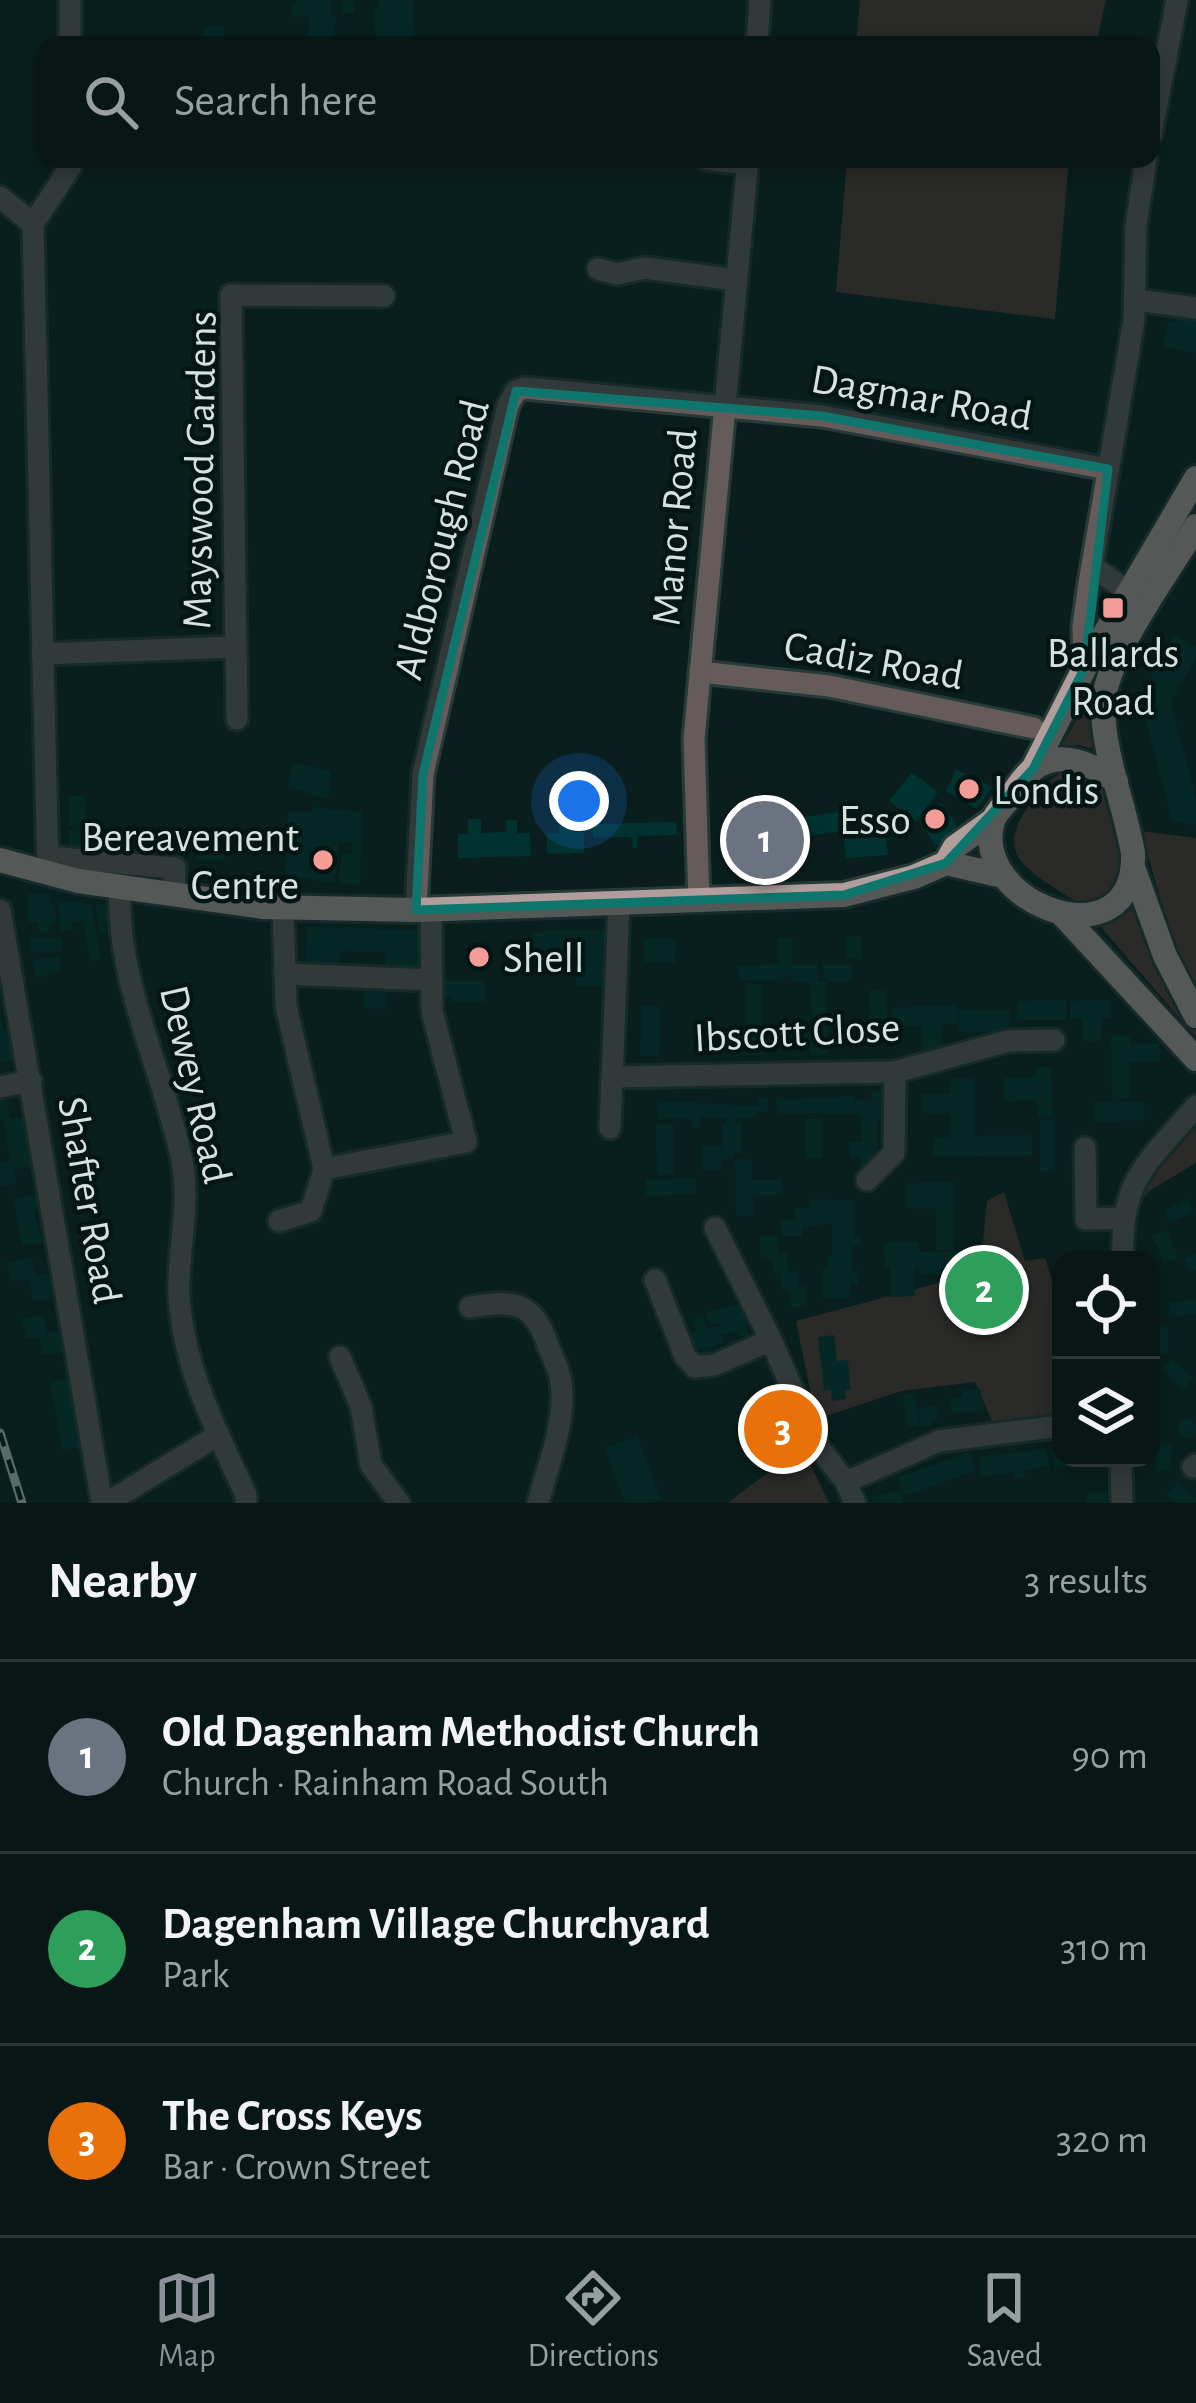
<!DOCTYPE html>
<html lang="en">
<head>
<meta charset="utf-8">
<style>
  body { margin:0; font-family:"Alegreya Sans",sans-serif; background:#11201f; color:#f1f3f6 }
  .controls { position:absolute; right:36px; bottom:36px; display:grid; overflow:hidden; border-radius:24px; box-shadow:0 6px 18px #0003 }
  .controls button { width:108px; height:108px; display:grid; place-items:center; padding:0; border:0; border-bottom:3px solid #293635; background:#081716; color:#f1f3f6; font:60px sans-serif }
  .you { position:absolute; left:579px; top:801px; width:42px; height:42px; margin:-30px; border:9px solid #fff; border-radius:50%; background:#1a73e8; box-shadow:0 0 0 18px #1a73e833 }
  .badge { display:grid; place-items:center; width:78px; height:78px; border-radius:50%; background:#8c9099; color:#fff; font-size:39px; font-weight:700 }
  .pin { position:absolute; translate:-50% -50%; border:6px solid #fff; box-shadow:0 3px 12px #0006 }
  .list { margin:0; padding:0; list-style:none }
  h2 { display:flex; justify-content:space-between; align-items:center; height:156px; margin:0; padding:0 48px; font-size:51px }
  h2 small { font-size:39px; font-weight:400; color:#989fa1 }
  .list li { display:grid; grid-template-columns:78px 1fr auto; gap:36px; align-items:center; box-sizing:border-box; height:192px; padding:0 48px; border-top:3px solid #293635 }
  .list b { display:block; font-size:45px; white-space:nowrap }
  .list p { margin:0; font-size:39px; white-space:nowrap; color:#989fa1 }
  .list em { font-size:39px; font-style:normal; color:#989fa1 }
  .icon { flex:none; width:66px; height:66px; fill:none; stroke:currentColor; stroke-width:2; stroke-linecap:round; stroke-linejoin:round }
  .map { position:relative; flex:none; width:1196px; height:1503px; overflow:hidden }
  .search { position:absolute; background:#081716; box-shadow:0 6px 18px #0003; left:36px; right:36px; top:36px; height:132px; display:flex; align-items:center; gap:30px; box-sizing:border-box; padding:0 42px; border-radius:24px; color:#989fa1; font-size:45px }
  .sheet { height:732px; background:#081716 }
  nav { display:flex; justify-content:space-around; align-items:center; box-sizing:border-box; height:168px; border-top:3px solid #293635; background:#081716; font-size:33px; color:#989fa1 }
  nav a { display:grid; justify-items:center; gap:6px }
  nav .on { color:#8c9099 }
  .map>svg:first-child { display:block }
  .green { fill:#523837 }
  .building { fill:#00322f }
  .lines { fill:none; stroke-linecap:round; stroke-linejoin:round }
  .minor-casing { stroke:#263a38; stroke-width:27 }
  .major-casing { stroke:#263a38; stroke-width:30 }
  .minor { stroke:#655b5b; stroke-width:21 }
  .major { stroke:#b09d9c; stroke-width:24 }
  .rail-casing { stroke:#bac8c6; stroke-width:9 }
  .rail { stroke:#031614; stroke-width:4.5; stroke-dasharray:14; stroke-linecap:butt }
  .marked { fill:none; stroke:#0f766e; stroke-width:9; stroke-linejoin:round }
  .poi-dot { fill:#f59b98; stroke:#031614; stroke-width:4.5 }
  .labels { text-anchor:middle; stroke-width:9; stroke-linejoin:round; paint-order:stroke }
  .street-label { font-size:42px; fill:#d5e2e0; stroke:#031614 }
  .poi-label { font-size:42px; fill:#d5e2e0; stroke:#031614; text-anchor:start }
</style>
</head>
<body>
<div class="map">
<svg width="1196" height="1503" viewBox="0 0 1196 1503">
  <rect width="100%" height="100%" fill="#0a1f1d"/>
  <g class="green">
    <polygon points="860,0 1106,0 1096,45 856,45"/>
    <polygon points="847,159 1069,159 1055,319 836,292"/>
    <polygon points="1133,619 1107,680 1107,753 1079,745 1061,747"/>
    <path d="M1070,769L1102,776L1132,857L1114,896L1084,904C1071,900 1061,892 1050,885C1008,858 1003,840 1033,800C1044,785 1053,775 1070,769Z"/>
    <polygon points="1141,831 1196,838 1196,989 1175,950"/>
    <polygon points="1145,895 1196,1016 1196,1037 1100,926 1124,916"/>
    <polygon points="1196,1127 1196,1163 1149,1191 1136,1207 1156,1173"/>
    <polygon points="1004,1192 1025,1261 1045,1258 1061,1308 1061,1414 992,1421 975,1382 901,1391 826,1416 811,1395 796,1321 980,1272 987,1201"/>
    <polygon points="802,1447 829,1503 729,1503 730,1501"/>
  </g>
  <g class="building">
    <polygon points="296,0 331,0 331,16 336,15 333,45 309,45 309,15 292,17 291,5 296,5"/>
    <polygon points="342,0 354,0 355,13 342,13"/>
    <polygon points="379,0 413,0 414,45 376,45 373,10 379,10"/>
    <polygon points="224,26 224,45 203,45 203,27"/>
    <polygon points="1178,310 1196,314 1196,353 1163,347 1168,321 1176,322"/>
    <polygon points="1175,635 1196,647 1196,657 1171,702 1196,799 1196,825 1172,822 1140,697"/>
    <polygon points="293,762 331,771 328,799 288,787"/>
    <polygon points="956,769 992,787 977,809 946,791"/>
    <polygon points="912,772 938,792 916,822 889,801"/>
    <polygon points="69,796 86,796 85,826 69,826"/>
    <polygon points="941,803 959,828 936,846 918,820"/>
    <polygon points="313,807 362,812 360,884 338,883 342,853 351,854 352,843 340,842 340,837 335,883 285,875 288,812 313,813"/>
    <polygon points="849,811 852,830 789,838 786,819"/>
    <polygon points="781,815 783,855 764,855 764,862 750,862 748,826 764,826 764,816"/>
    <polygon points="559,818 572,818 572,832 584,832 584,853 547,854 547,833 559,833"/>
    <polygon points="468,819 481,819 481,833 507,832 506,820 517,820 517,833 530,833 531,856 458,858 458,834 468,834"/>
    <polygon points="676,822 677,835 637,836 637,848 633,848 632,837 593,838 593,824"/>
    <polygon points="69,829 180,836 179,856 76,848 69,844"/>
    <polygon points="199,835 227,837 225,861 197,859"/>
    <polygon points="886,836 888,855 846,858 844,839"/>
    <polygon points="50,893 50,903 55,903 56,924 50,924 50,931 39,932 38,922 28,922 27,894"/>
    <polygon points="69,901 91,904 101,959 90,961 83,921 72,923 73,930 61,931 58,903"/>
    <polygon points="95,904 118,906 111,923 105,923 107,933 100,934"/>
    <polygon points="307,927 426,930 425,968 386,967 386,952 340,951 339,965 306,964"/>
    <polygon points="544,929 606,930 603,987 576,986 576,964 542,963 542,956 531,956 531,933 544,933"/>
    <polygon points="861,936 862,959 847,959 845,937"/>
    <polygon points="62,937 62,951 30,953 30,938"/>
    <polygon points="644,938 676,939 675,963 643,962"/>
    <polygon points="778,938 793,938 792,965 818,965 818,982 826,982 823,965 854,965 851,982 826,982 828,1054 810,1055 809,1033 806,1041 788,1041 787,1021 802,1021 802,1027 812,1027 810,982 793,982 792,977 783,976 785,981 739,980 738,966 783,964 778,961"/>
    <polygon points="59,956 62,970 36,978 33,961"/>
    <polygon points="365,981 387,982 386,1009 364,1008"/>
    <polygon points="440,981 485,981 485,1002 451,1002 451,996 440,996"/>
    <polygon points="746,983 761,985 762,1054 746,1055"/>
    <polygon points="869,991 887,991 888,1044 870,1044"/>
    <polygon points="1067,1000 1067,1020 1017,1020 1017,1001"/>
    <polygon points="1111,1000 1111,1018 1101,1018 1101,1041 1083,1041 1083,1018 1070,1019 1070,1001"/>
    <polygon points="957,1005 958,1023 942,1024 941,1053 922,1054 921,1025 892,1026 892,1008"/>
    <polygon points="642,1006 661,1007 659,1056 640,1056"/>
    <polygon points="959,1009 1009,1010 1009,1032 959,1032"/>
    <polygon points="0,1019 4,1028 8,1028 13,1061 0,1063"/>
    <polygon points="1130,1036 1130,1045 1159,1044 1160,1061 1130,1062 1129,1098 1112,1098 1111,1037"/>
    <polygon points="1036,1067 1051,1067 1053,1117 1038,1117 1037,1100 1005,1102 1003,1078 1036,1077"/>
    <polygon points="950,1079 975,1079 975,1136 1032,1135 1032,1155 933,1157 933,1137 951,1137 950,1113 922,1113 922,1094 950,1094"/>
    <polygon points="882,1092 885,1116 877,1121 877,1166 860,1167 860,1156 850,1157 849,1142 862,1142 860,1114 777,1113 777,1100 854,1096 855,1101 871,1100 871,1093"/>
    <polygon points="6,1096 10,1119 26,1116 34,1166 14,1170 16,1184 0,1186 0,1163 10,1162 4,1121 0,1121 0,1097"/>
    <polygon points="758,1098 768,1098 768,1112 756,1112 756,1118 734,1118 734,1123 741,1122 741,1153 733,1154 733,1159 721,1160 721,1169 702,1170 701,1146 721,1145 724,1153 722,1124 726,1124 726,1118 700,1117 700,1128 692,1128 693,1119 658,1119 658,1101 758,1106"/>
    <polygon points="1144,1101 1145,1120 1094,1122 1094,1103"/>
    <rect x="805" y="1119" width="18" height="39"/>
    <polygon points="1055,1119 1055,1171 1040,1171 1040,1120"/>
    <polygon points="673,1124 674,1175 657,1175 656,1125"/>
    <polygon points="752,1159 752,1180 782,1180 782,1195 753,1195 753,1215 736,1216 735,1160"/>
    <polygon points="695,1178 696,1194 646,1196 646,1180"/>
    <polygon points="936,1182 953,1182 953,1250 936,1250 936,1209 905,1208 905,1184"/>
    <polygon points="36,1195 38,1209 33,1210 43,1242 22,1246 14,1198"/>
    <polygon points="810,1199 855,1201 854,1237 860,1237 860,1246 852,1246 852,1271 858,1271 858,1284 850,1284 850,1298 822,1298 822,1269 828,1269 828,1256 832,1256 832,1223 802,1228 802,1236 781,1236 781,1219 795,1220 795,1208 810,1209"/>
    <polygon points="1187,1199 1194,1212 1170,1223 1164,1210"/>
    <polygon points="1167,1230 1178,1257 1164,1263 1152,1236"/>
    <polygon points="778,1236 779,1253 787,1253 788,1271 798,1271 798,1285 806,1285 806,1307 790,1307 789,1292 781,1287 781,1273 773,1273 773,1260 760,1256 760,1237"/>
    <polygon points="884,1242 919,1242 919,1252 973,1251 974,1273 920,1274 920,1267 914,1268 915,1296 891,1297 891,1266 885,1267"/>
    <polygon points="1196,1253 1196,1270 1191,1272 1184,1259"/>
    <polygon points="32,1258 35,1276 48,1274 52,1298 33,1301 29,1279 11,1281 7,1262"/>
    <polygon points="1195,1300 1196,1314 1169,1317 1168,1303"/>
    <polygon points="742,1304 749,1335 739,1337 737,1332 722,1335 724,1344 695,1350 690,1333 696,1332 693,1318 703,1316 706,1329 720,1326 719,1323 709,1325 706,1312"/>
    <polygon points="44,1315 47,1333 60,1331 64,1352 42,1355 39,1337 26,1339 22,1318"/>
    <polygon points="1152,1324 1167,1324 1168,1354 1152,1354"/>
    <polygon points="834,1335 837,1361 848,1360 851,1390 845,1390 846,1399 832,1401 831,1390 824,1391 818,1337"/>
    <polygon points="1172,1359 1193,1378 1183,1390 1162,1370"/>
    <polygon points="68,1379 80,1447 62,1450 50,1382"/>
    <polygon points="980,1388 984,1411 951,1412 949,1399 963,1397 962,1391"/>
    <polygon points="915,1393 919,1425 907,1427 903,1395"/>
    <polygon points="792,1401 809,1441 775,1458 756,1416"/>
    <polygon points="936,1405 938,1417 930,1425 921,1426 918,1410"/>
    <circle cx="1187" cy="1429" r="9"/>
    <polygon points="637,1436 661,1499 652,1503 625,1503 605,1448"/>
    <polygon points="1155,1443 1171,1443 1172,1471 1156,1471"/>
    <polygon points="1046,1449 1049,1466 1024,1470 1025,1477 1015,1479 1014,1472 981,1476 979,1457"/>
    <polygon points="1061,1449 1061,1458 1106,1458 1106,1463 1054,1468 1052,1450"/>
    <polygon points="969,1452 975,1471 904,1496 897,1478"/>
    <polygon points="1178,1482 1196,1498 1196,1503 1177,1503 1167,1495"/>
    <polygon points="900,1491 902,1503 872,1503 871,1497"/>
    <rect x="1087" y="1493" width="20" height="10"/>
  </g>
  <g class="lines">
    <g class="minor-casing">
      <g id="minor">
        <polyline points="70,0 70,45"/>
        <polyline points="757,45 760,0"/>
        <polyline points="1151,135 1177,0"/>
        <polyline points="705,159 747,164"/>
        <polyline points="0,197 33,224"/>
        <polyline points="598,269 617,274 645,268 736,280"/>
        <polyline points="1137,300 1196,308"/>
        <polyline points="1093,567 1142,601"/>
        <polyline points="42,654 234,647"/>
        <polyline points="1084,669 1083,626 1089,583 1134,320 1136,225 1146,159"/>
        <polyline points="700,672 829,686 1034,728"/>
        <polyline points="237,719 231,295 384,296"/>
        <polyline points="49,857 175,868 174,894"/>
        <polyline points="48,874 33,224 71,166 71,159"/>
        <path d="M120,886C115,980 164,1071 182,1161C191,1207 177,1251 179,1297C184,1369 216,1430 246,1495V1503"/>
        <polyline points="699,902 694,739 748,159"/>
        <polyline points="283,908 286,1006 324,1169 466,1142 432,1011 431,910"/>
        <polyline points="0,910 102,1503"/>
        <polyline points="416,910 423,774 508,405 516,391 525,388 822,416 1108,469"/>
        <polyline points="285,974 432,980"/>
        <polyline points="613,1077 895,1072 1008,1041 1054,1040"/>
        <polyline points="0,1087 31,1081"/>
        <polyline points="610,1128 619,903"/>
        <polyline points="1085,1148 1086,1219 1123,1218"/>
        <polyline points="867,1180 894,1153 895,1072"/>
        <polyline points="279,1221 311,1211 324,1169"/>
        <polyline points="715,1228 771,1340 816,1444 846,1482 855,1503"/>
        <path d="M1123,1260C1120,1177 1147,1165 1196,1106"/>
        <polyline points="655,1280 685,1356 695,1367 714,1365 771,1340"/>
        <path d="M470,1307C516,1300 533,1301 549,1348C553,1359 560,1371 561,1383C567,1420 547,1468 538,1503"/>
        <polyline points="340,1357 361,1407 371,1465 399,1503"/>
        <polyline points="1121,1458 1122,1503"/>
        <polyline points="1193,1467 1196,1465"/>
        <polyline points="846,1482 939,1441 1061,1426"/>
        <polyline points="107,1503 218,1435"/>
      </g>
    </g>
    <g class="major-casing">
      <g id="major">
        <polyline points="1033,769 1084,669 1196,478"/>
        <path d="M1116,781C1091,764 1060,748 1032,770C1023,777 1016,789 1009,799C1004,805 995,814 993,821C968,905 1137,966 1133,853C1125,807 1103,753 1103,707C1104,657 1170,571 1196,526"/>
        <polyline points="0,860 78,881 264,907 416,910 844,895 914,877 946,863 1003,876"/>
        <polyline points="946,863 955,847 993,820"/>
        <polyline points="1134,870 1165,956 1196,1016"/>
        <polyline points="1061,913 1196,1059"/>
      </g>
    </g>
    <use href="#minor" class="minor"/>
    <use href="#major" class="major"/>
    <g class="rail-casing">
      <polyline id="rail" points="0,1433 22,1503"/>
    </g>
    <use href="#rail" class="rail"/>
  </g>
  <path d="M0 0H1196V1503H0ZM516,391L822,416L1108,469L1084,669L1033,769L946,863L844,895L416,910L423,774Z" fill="#0a1f1d" fill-opacity=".55" fill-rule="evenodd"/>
  <path class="marked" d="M516,391L822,416L1108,469L1084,669L1033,769L946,863L844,895L416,910L423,774Z"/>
  <g class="poi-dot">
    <rect x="1101" y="596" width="24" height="24" rx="6"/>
    <circle cx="969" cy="789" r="12"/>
    <circle cx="935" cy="819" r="12"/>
    <circle cx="323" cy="860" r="12"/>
    <circle cx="479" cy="957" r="12"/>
  </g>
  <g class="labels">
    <g class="street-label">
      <text transform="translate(922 396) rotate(10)" y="15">Dagmar Road</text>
      <text transform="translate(198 470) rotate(-89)" y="15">Mayswood Gardens</text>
      <text transform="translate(673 527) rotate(-85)" y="15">Manor Road</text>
      <text transform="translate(440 539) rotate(-76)" y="15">Aldborough Road</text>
      <text transform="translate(874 659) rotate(10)" y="15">Cadiz Road</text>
      <text transform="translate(797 1031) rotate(-3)" y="15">Ibscott Close</text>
      <text transform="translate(197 1084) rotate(77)" y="15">Dewey Road</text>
      <text transform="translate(91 1200) rotate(80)" y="15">Shafter Road</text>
    </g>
    <g class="poi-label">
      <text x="1113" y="667" text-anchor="middle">Ballards<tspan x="1113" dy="48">Road</tspan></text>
      <text x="993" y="804">Londis</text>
      <text x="911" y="834" text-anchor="end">Esso</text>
      <text x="299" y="851" text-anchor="end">Bereavement<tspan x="299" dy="48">Centre</tspan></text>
      <text x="503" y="972">Shell</text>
    </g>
  </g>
</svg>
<div class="controls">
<button><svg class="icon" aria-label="locate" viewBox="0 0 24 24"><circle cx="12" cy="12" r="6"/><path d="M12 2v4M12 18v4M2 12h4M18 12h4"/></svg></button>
<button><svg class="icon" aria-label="layers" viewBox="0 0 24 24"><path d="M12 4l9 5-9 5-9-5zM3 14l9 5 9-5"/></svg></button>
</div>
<div class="you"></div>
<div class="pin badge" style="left:765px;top:840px;background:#6b7280">1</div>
<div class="pin badge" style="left:984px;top:1290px;background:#2e9e5b">2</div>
<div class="pin badge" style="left:783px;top:1429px;background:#e8710a">3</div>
<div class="search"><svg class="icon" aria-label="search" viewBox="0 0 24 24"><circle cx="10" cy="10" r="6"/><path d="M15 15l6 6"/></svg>Search here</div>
</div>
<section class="sheet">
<h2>Nearby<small>3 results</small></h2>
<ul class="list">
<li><span class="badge" style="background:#6b7280">1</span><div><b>Old Dagenham Methodist Church</b><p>Church · Rainham Road South</p></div><em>90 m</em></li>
<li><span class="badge" style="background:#2e9e5b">2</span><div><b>Dagenham Village Churchyard</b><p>Park</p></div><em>310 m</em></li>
<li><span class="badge" style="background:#e8710a">3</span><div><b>The Cross Keys</b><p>Bar · Crown Street</p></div><em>320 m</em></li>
</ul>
</section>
<nav>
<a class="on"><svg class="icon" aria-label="map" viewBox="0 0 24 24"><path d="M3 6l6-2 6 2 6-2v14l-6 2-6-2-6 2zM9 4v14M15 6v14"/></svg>Map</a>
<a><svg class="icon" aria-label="directions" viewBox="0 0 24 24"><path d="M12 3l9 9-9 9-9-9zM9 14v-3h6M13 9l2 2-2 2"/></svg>Directions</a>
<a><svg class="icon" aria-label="saved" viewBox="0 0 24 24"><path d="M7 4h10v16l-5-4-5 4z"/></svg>Saved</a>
</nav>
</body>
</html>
